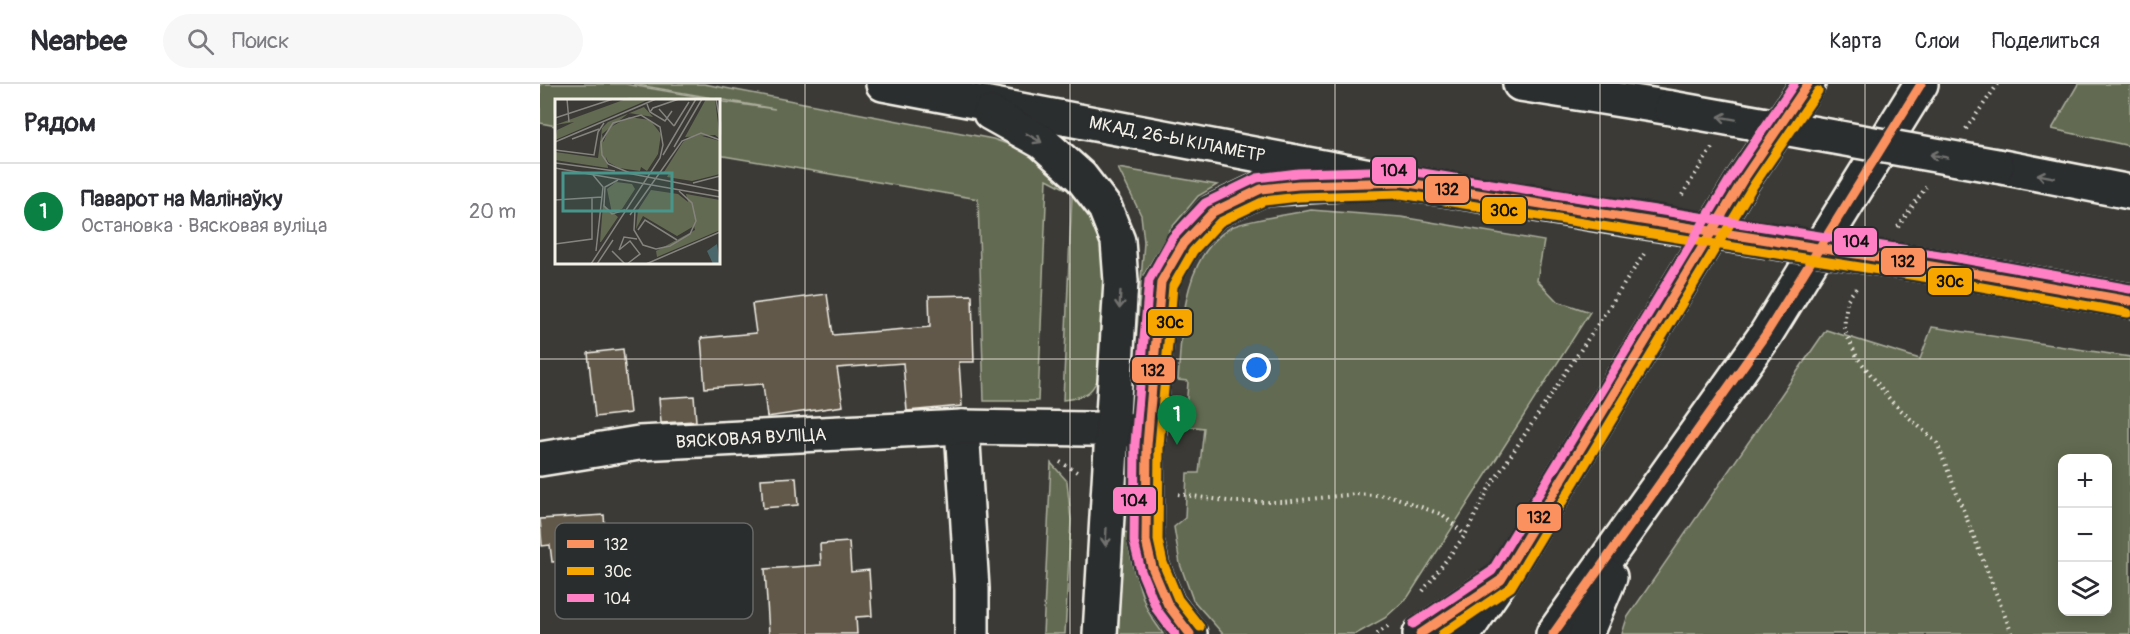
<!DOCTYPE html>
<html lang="ru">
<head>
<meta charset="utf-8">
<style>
  body { margin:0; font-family:Pangolin,sans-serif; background:#f7f7f7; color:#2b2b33 }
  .controls { position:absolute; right:18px; bottom:18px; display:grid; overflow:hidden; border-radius:12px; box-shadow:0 3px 15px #0003 }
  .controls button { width:54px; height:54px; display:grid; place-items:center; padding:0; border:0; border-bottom:2px solid #e1e1e2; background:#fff; color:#2b2b33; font:30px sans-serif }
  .you { position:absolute; left:717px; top:284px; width:21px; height:21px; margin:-15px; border:4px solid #fff; border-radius:50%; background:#1a73e8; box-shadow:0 0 0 9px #1a73e833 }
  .badge { display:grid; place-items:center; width:39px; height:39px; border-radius:50%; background:#0b8043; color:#fff; font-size:20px; font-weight:700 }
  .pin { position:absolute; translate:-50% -50px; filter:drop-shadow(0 2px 3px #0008) }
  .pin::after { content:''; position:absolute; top:32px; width:21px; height:18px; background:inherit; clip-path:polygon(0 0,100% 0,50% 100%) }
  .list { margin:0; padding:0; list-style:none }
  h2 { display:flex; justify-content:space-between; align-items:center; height:78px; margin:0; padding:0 24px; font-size:26px }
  h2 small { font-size:20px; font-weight:400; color:#7c7c81 }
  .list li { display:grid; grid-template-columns:39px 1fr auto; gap:18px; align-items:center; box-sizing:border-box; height:96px; padding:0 24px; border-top:2px solid #e1e1e2 }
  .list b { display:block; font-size:22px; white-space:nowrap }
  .list p { margin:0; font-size:20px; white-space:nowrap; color:#7c7c81 }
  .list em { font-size:20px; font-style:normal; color:#7c7c81 }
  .icon { flex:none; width:33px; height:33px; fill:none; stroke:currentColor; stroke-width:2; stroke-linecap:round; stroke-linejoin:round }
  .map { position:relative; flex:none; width:1590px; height:550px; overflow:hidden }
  header { display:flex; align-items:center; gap:36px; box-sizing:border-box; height:84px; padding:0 30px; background:#fff; border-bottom:2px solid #e1e1e2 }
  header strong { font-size:28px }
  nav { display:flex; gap:33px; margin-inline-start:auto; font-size:21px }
  .search { width:420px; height:54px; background:#f7f7f7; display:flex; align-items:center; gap:15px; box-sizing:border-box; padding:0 21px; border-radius:33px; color:#7c7c81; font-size:22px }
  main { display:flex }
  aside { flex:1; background:#fff }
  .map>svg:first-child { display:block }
  .green { fill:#626a51; stroke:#abae9c; stroke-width:1.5; fill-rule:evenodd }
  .building { fill:#62594a; stroke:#f4f1e8; stroke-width:1.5 }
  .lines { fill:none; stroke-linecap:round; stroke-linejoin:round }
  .minor-casing { stroke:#f4f1e8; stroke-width:38 }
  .highway-casing { stroke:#f4f1e8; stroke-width:38 }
  .path { stroke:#f4f1e8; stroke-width:4; stroke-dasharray:1.5 4.5; stroke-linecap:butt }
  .minor { stroke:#2a2d2e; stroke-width:33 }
  .highway { stroke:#2a2d2e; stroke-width:33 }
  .highway-bridge-casing { stroke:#f4f1e8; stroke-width:38; stroke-linecap:butt }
  .highway-bridge { stroke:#2a2d2e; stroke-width:33 }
  .bus-1-casing { stroke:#2a2d2e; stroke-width:14 }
  .bus-2-casing { stroke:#2a2d2e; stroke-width:14 }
  .bus-3-casing { stroke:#2a2d2e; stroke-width:14 }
  .bus-1 { stroke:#fa915f; stroke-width:9 }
  .bus-2 { stroke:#f7a600; stroke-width:9 }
  .bus-3 { stroke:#ff80c5; stroke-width:9 }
  .oneway { stroke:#71726f }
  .grid { fill:none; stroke:#f4f1e8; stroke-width:1.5; stroke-opacity:0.55 }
  .labels { text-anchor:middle; stroke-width:5; stroke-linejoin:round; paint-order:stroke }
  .street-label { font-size:18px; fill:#f4f1e8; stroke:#2a2d2e }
  .inset-road { fill:none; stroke:#85837d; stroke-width:1.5 }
  .view { fill:#48958c; fill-opacity:0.15; stroke:#48958c; stroke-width:3 }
  .inset-edge { fill:none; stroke:#f4f1e8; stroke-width:3 }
  .key { fill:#2a2d2e; stroke:#676866; stroke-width:1.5 }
  .key-label { font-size:16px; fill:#f4f1e8 }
  .line-badge { stroke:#2a2d2e; stroke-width:2 }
  .pale-badge-label { font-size:16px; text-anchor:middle; font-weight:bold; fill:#111 }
</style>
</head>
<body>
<header>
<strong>Nearbee</strong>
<div class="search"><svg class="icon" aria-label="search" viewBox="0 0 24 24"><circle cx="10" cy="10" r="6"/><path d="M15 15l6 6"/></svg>Поиск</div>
<nav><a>Карта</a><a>Слои</a><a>Поделиться</a></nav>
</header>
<main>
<aside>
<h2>Рядом<small></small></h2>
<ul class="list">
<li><span class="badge">1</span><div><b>Паварот на Малінаўку</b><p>Остановка · Вясковая вуліца</p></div><em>20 m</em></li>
</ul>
</aside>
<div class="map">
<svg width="1590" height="550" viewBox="0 0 1590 550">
  <rect width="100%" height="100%" fill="#3b3a36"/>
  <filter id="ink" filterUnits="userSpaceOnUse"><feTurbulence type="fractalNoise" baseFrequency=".0167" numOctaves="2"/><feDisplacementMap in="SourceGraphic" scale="12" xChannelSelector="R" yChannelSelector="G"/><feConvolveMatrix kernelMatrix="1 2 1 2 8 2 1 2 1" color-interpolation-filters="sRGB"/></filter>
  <g filter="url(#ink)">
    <g class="green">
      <polygon points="0,0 85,0 178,16 16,16 16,42 0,39"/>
      <path d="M93,0H164L453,55L495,70L522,88L570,158L563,284C553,308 549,313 523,316L532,108L507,95L498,317H444L438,115L178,71V17L235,25Z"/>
      <polygon points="1538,0 1590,0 1590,62 1512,45"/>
      <polygon points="578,84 677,101 658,112 629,147 615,176 602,285 594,284 604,158 601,131"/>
      <path d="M771,126L861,133L1004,157L997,196L1017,217L1050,228L868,513L845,534L816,550H683L653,516L640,480L634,443L645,434L647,389H659L664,344L645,342L648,297L638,296C642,246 641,174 690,144C703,136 754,130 771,126Z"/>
      <path d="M1392,243L1590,273V550H1082L1087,534L1286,246L1380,275ZM1522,374H1568V528H1522Z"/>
      <polygon points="511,379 527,397 531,436 525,550 503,550"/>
      <path d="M582,448L592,449C591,473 598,503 607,525C611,534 618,542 623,550H578Z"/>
    </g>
    <g class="building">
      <polygon points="287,210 293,251 390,243 389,212 432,211 434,278 419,278 422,322 367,327 363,279 297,284 303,322 227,333 223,300 165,304 161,254 216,249 212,220"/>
      <polygon points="83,265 90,329 55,333 48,269"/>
      <polygon points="154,312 156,337 121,339 119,314"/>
      <polygon points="256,393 258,421 223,424 221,395"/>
      <polygon points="64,431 67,474 12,478 10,461 2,462 0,435"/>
      <polygon points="309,458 311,488 329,486 332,532 316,533 317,550 229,550 225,485 281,481 280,460"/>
    </g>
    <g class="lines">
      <g class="minor-casing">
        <g id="minor">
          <polyline points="422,343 432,505 432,550"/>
          <polyline points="0,375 99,359 422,343 609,346"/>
        </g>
      </g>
      <g class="highway-casing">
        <g id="highway">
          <polyline points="343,0 862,98 1067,132"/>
          <polyline points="980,0 1131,24"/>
          <polyline points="450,29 502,58 541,93 565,124 578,157 581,197 560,550"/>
          <polyline points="1457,82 1590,108"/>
          <polyline points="1410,185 1590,217"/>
          <polyline points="650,550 628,521 612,483 606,457 607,361 621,198 643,160 673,128 721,105 799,100"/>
          <polyline points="880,550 947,505"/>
          <polyline points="924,550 961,496 1203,96 1268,0"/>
          <polyline points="1013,550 1226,250 1381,0"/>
          <polyline points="1046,550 1070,493"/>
        </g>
      </g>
      <g class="path">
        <polyline points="1426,45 1458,0"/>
        <polyline points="1142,111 1172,64"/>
        <polyline points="1358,143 1386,103"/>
        <polyline points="1316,204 1307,216 1304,245 1317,273 1352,318 1397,359 1472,550"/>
        <polyline points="520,378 537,388"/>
        <polyline points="638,410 694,418 743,418 816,410 851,412 903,431 925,451"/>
        <polyline points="883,507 925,451 948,406 1104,170"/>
        <polyline points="837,550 848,542"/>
      </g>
      <use href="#minor" class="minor"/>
      <use href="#highway" class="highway"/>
      <g class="highway-bridge-casing">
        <g id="highway-bridge">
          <polyline points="1131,24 1457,82"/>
          <polyline points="1067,132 1410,185"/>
        </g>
      </g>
      <use href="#highway-bridge" class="highway-bridge"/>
      <g class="bus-1-casing">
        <g id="bus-1">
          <polyline points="650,550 628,521 612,483 606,457 607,361 621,198 643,160 673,128 721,105 758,101 862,98 1410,185 1590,217"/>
          <polyline points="880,550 961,496 1203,96 1268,0"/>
          <polyline points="1013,550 1226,250 1381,0"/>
        </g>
      </g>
      <g class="bus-2-casing">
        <g id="bus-2">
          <polyline points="660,543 638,515 623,479 618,456 619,362 633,202 653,167 680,138 724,117 759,113 861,110 1408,197 1588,229"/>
          <polyline points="902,550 971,503 1213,102 1278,7"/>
        </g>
      </g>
      <g class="bus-3-casing">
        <g id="bus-3">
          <polyline points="873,540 952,487 1193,90 1254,0"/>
          <polyline points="635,550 617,526 601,487 594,458 595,360 609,196 633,153 665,119 717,94 758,89 864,86 1412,173 1590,205"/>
        </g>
      </g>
      <use href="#bus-1" class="bus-1"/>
      <use href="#bus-2" class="bus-2"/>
      <use href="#bus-3" class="bus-3"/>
    </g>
    <defs><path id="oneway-shaft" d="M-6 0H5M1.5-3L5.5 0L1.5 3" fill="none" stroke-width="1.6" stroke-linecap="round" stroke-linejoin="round" transform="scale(1.5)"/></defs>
    <g class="oneway">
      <use href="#oneway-shaft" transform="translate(1187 34) rotate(-170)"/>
      <use href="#oneway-shaft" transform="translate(494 54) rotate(30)"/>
      <use href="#oneway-shaft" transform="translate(1399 72) rotate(-170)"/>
      <use href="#oneway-shaft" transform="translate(1506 92) rotate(-169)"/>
      <use href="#oneway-shaft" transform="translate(580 216) rotate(93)"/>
      <use href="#oneway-shaft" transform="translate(566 453) rotate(93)"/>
    </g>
  </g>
  <path class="grid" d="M265,0V550M530,0V550M795,0V550M1060,0V550M1325,0V550M0,275H1590"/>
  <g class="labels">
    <g class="street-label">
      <text transform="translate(637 55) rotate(11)" y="6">МКАД, 26-Ы КІЛАМЕТР</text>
      <text transform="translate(211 354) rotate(-3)" y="6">ВЯСКОВАЯ ВУЛІЦА</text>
    </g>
  </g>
  <g transform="translate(15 15)">
    <rect width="165" height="165" fill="#3b3a36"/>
    <path d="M71,0H95L0,41L2,31L19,23L0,26ZM151,0H160L165,40L160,36L130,38ZM89,8L98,18L74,14L47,35L53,69L0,61V53L43,59L47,29L53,23ZM74,18L95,21L106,35L103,55L92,72L86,68L85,72L64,69L53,63L47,47L54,29ZM140,35L165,42V75L137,82L112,78L114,74L109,73L128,43ZM61,83L77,85L80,90L67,110L57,114L52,90ZM96,91L123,95L133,103L139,127L122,137L88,117L81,130L83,111ZM131,95L165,101V131L102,158L101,152L140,131ZM48,105L63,118L46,143H45Z" fill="#626a51"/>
    <path d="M162,145L165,165H158L152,152Z" fill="#4a686c"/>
    <path class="inset-road" d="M12,0L14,23M161,0L165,22M92,5L95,13L110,22L117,12M104,10L119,27M95,13L98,9L124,0M0,19L58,0M119,27L134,3M17,40L44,30M0,43L101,0M119,48L147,0M0,51L39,56L43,33L49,24M108,56L141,0M1,64L60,72M0,69L165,98M72,74L165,92M38,76L48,88L41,152M63,81L50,88L49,107L57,115L70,111M138,84L165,77M0,101L47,98M80,112L79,131L88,146L101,150L115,147L135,135L141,122L137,104L124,92M75,116L127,42L146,34L165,41M83,131L90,121L122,141M0,145L37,140V98M64,151L75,142L85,155L72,165M64,151L69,138L82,140M57,152L70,165M36,165L105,59L108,46L105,28L86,16L58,24L46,43L47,56L53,65L75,74M42,165L58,141M91,165L165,133"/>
    <path class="view" d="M8,74H117V112H8Z"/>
    <rect width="165" height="165" class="inset-edge"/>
  </g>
  <rect x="15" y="439" width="198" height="96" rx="9" class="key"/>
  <rect x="27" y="456" width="27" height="8" fill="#fa915f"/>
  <rect x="27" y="483" width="27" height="8" fill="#f7a600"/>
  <rect x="27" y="510" width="27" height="8" fill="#ff80c5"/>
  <g class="key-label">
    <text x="64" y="466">132</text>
    <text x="64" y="493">30с</text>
    <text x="64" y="520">104</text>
  </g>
  <g class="line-badge">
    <rect x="831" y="72" width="46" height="29" rx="6" fill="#ff80c5"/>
    <rect x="884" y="91" width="46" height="29" rx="6" fill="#fa915f"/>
    <rect x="941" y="112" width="46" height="29" rx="6" fill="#f7a600"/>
    <rect x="1293" y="143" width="45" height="29" rx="6" fill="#ff80c5"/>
    <rect x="1340" y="163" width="46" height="29" rx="6" fill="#fa915f"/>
    <rect x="1387" y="183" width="46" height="29" rx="6" fill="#f7a600"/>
    <rect x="607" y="224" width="46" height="29" rx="6" fill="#f7a600"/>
    <rect x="591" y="272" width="45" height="28" rx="6" fill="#fa915f"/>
    <rect x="572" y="402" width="45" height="29" rx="6" fill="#ff80c5"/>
    <rect x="976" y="419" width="46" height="29" rx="6" fill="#fa915f"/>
  </g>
  <g class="pale-badge-label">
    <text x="854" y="92">104</text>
    <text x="907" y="111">132</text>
    <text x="964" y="132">30с</text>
    <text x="1316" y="163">104</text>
    <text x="1363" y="183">132</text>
    <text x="1410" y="203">30с</text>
    <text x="630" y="244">30с</text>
    <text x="613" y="292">132</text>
    <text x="594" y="422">104</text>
    <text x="999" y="439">132</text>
  </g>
</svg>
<div class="controls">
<button>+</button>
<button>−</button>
<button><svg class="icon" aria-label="layers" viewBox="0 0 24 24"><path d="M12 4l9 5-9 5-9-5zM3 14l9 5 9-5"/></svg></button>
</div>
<div class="you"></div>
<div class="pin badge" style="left:637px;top:361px">1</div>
</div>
</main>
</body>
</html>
